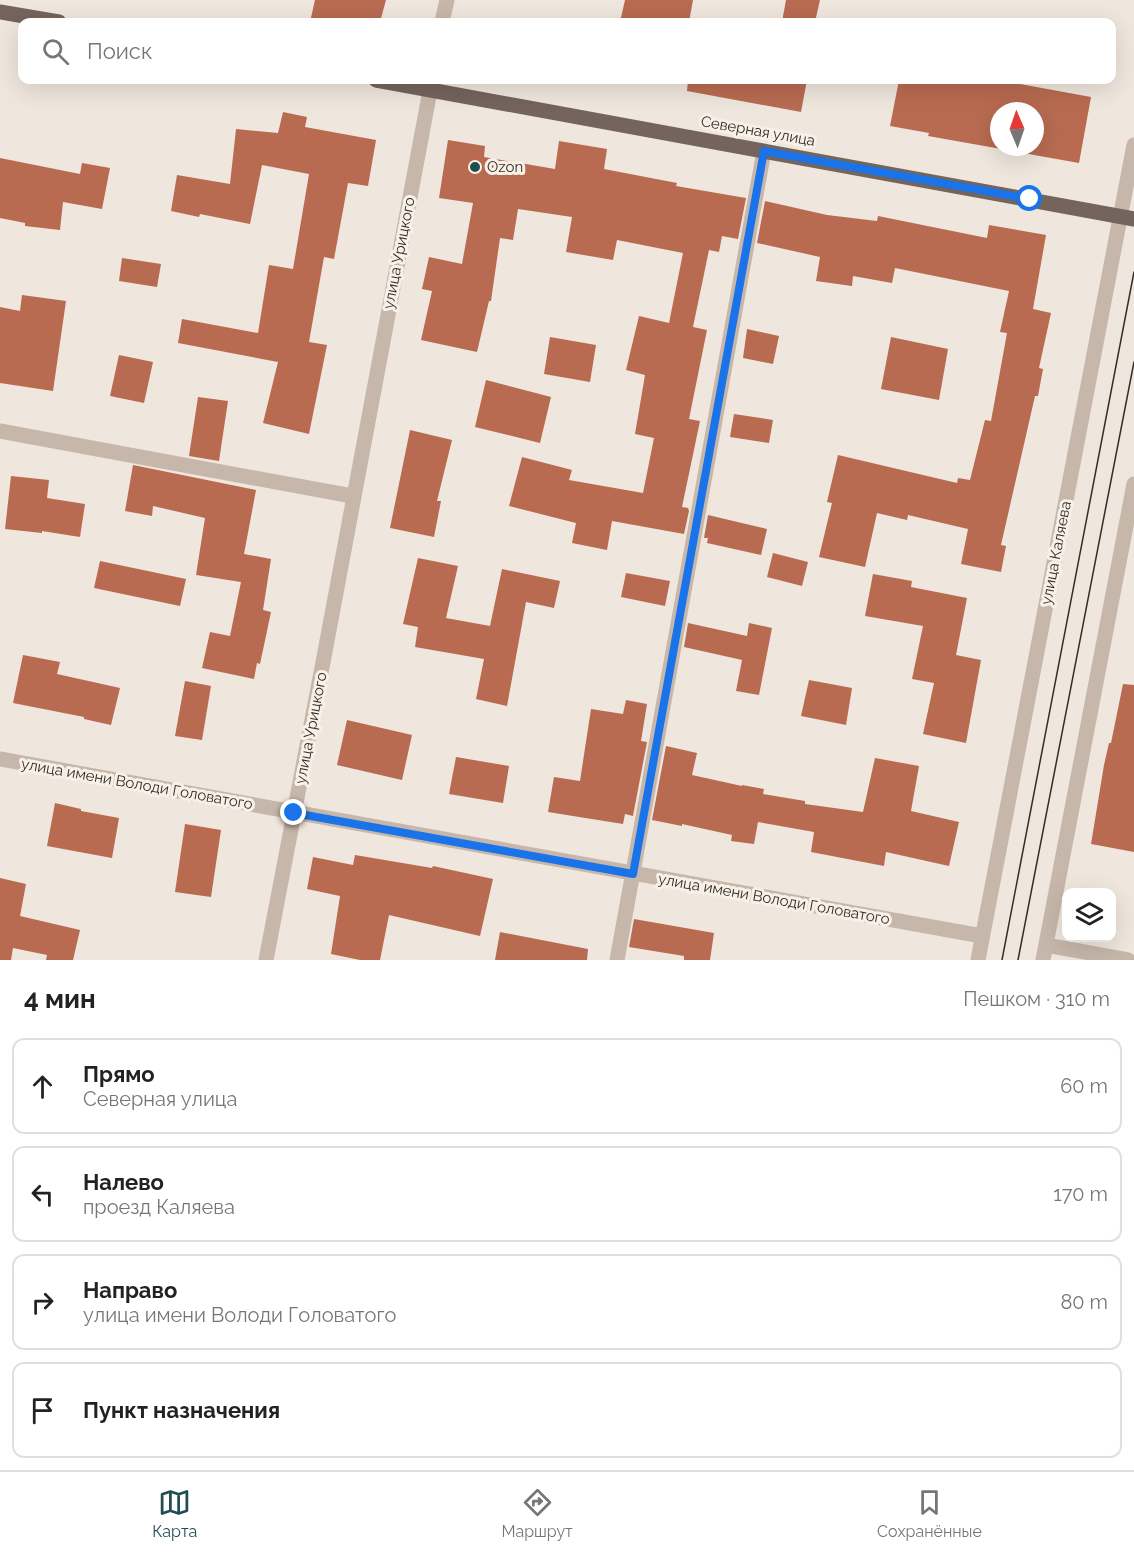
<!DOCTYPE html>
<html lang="ru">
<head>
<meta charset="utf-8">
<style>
  body { margin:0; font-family:Raleway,sans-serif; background:#f2f2f2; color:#222 }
  .controls { position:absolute; right:18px; bottom:18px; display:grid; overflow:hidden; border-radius:12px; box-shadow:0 6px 24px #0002 }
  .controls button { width:54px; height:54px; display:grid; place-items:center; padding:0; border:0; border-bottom:2px solid #e0e0e0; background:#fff; color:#222; font:30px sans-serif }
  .compass { position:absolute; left:990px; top:102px; width:54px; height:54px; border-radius:50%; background:#fff; box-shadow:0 6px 24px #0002; rotate:358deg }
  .stop { position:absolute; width:18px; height:18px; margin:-14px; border:4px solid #1a73e8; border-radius:50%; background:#fff }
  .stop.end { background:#1a73e8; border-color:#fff; box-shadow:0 2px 6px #0008 }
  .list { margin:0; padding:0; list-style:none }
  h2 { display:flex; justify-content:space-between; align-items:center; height:78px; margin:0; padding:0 24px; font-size:26px }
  h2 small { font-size:20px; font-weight:400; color:#767676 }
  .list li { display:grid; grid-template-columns:39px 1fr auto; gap:18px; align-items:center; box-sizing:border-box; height:96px; margin:0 12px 12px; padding:0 12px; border:2px solid #e0e0e0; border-radius:12px }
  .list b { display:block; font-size:22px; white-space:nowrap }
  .list p { margin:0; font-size:20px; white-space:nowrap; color:#767676 }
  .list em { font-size:20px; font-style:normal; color:#767676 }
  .icon { flex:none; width:33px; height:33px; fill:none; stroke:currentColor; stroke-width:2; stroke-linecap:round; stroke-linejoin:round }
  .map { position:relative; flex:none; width:1134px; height:960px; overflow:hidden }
  .search { position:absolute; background:#fff; box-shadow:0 6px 24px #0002; left:18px; right:18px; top:18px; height:66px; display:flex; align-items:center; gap:15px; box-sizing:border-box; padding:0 21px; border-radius:12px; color:#767676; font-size:22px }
  .sheet { height:510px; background:#fff }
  nav { display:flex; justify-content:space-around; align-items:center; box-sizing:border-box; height:84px; border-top:2px solid #e0e0e0; background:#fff; font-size:16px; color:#767676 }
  nav a { display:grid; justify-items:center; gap:3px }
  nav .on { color:#234d51 }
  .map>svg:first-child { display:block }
  .building { fill:#b86b51; fill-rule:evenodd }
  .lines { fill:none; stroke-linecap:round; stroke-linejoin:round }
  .minor { stroke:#c6b7aa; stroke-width:15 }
  .major { stroke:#74645b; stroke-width:15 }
  .tram { stroke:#342c29; stroke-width:1.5 }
  .route { stroke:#1a73e8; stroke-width:8 }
  .poi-dot { fill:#234d51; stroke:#f7f1e8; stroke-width:2 }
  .labels { text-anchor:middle; stroke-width:6; stroke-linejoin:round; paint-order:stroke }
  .street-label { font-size:15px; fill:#342c29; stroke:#f7f1e8 }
  .poi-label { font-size:15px; fill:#342c29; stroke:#f7f1e8; text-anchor:start }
</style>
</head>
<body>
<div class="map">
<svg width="1134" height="960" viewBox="0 0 1134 960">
  <rect width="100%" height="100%" fill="#efe6dd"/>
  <g class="building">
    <polygon points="315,0 386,0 380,22 310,22"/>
    <polygon points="625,0 693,0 689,22 620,22"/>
    <polygon points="786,0 820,0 815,22 782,22"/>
    <polygon points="688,80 807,80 801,112 687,91"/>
    <path d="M899,80H998L1091,97L1079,163L928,136L929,133L890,126ZM999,111H1035V147H999Z"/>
    <polygon points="283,112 307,117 305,127 376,140 368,186 348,183 334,259 324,257 309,342 327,345 309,434 263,423 278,362 178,343 182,319 258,333 269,265 293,269 309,174 262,165 250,224 200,214 199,217 171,211 177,175 230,184 236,129 278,133"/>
    <polygon points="448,140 485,146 484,157 555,169 559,141 607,149 604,169 677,183 676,186 746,198 738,239 722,236 719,252 709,250 693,327 707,330 689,419 700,421 682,507 688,508 689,511 684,534 612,521 607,550 572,543 576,523 509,506 522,457 572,470 569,480 643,493 654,438 635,434 645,375 626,370 639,316 669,323 683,253 617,240 613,260 566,252 572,217 518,209 513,240 500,238 491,301 489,301 477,352 421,340 432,291 422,289 429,257 462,264 473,203 439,198"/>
    <polygon points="0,158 80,174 82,163 110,168 102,209 63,202 60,230 25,226 25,223 0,218"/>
    <polygon points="765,201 827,215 877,221 878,216 987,238 989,225 1046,235 1033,309 1051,313 1039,368 1043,369 1038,396 1035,396 1001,545 1006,546 1001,572 961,564 968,529 908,515 907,520 877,513 865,567 819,557 832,503 827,502 838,455 957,483 958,478 970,480 985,420 991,421 1007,333 1000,332 1009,291 895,268 892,283 853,276 852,286 816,281 820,257 757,243"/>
    <polygon points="122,258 161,264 157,287 119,281"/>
    <polygon points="22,295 66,301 53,391 0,383 0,307 20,311"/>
    <polygon points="747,329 779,336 773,364 743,358"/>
    <polygon points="550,337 596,345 590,382 544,374"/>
    <polygon points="891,337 948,349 939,400 881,389"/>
    <polygon points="119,355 153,362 144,403 110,396"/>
    <polygon points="486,380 551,397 540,443 475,427"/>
    <polygon points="198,397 228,401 219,461 189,456"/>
    <polygon points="734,414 773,420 769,443 730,437"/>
    <polygon points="410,430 452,440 437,501 441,501 434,537 390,528"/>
    <polygon points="133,465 256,490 244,554 271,559 263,610 271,612 260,664 257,663 254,679 202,668 210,632 230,636 241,582 196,575 205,518 153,506 152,516 125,511"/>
    <polygon points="11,476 49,480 47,498 85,504 80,537 42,531 42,533 5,529"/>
    <polygon points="708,515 767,529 761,555 707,543 708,538 704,538"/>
    <polygon points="773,553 808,562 802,586 767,577"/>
    <polygon points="418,558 458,566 446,618 490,626 502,569 560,581 554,608 526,602 507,706 476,699 484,659 415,647 418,627 403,624"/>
    <polygon points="100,561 186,579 180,606 94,588"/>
    <polygon points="626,573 670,581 665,606 621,597"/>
    <polygon points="873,574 912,581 911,587 967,598 956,655 981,660 966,743 923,734 934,683 912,679 923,626 865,616"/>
    <polygon points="688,623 747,636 749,623 772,628 759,695 736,691 742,660 684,647"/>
    <polygon points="23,655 60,662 57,674 120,688 111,725 84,719 84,717 13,703"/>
    <polygon points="809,680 852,688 846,725 801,716"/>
    <polygon points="185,681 211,686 202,740 175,736"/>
    <polygon points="1123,684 1134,685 1134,852 1091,844 1104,765 1109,743 1111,743"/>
    <polygon points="626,700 647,704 641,741 647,742 633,816 625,814 623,824 548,812 554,777 580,781 591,709 623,714"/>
    <polygon points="347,720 412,735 402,780 337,765"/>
    <polygon points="666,746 697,753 692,775 742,786 742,785 764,789 763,794 805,801 805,804 863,812 875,758 919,766 911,811 959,822 949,866 886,852 884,866 811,852 814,832 758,822 754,844 731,841 732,835 682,824 682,826 652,820"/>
    <polygon points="456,757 509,766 503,803 449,794"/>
    <polygon points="55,803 81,809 81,811 119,818 112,858 47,846"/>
    <polygon points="185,824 221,830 211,897 175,892"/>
    <polygon points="355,855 432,868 433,866 493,879 480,936 389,915 380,960 360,960 331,954 340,896 307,889 313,857 353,865"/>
    <polygon points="0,878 26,884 20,916 80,930 73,960 46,960 47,955 13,948 11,960 0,960"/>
    <polygon points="634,919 714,933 710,960 684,960 684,956 629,947"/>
    <polygon points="500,932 588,949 587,960 495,960"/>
  </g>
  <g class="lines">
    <g class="minor">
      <polyline points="442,22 447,0"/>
      <polyline points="0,431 352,496"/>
      <polyline points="0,759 982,936"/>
      <polyline points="1046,945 1128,960"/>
      <path d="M266,960C323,667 377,373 432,80"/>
      <polyline points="617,960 764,151"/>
      <polyline points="978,960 1134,145"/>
      <polyline points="1043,960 1134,484"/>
    </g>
    <g class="major">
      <polyline points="0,12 59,22"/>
      <polyline points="376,80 1134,219"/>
    </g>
    <g class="tram">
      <polyline points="1002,960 1134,272"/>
      <polyline points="1018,960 1134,362"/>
    </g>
  </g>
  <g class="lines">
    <polyline class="route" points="294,813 633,874 764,151 1030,199"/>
  </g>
  <circle class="poi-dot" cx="475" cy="167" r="6"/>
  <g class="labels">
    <g class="street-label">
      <text transform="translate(758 131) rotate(10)" y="5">Северная улица</text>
      <text transform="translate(399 253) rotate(-79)" y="5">улица Урицкого</text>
      <text transform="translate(1056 553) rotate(-79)" y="5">улица Каляева</text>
      <text transform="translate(311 728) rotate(-79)" y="5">улица Урицкого</text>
      <text transform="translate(137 784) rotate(10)" y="5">улица имени Володи Головатого</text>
      <text transform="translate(774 899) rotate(10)" y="5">улица имени Володи Головатого</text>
    </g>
    <g class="poi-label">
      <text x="487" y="172">Ozon</text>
    </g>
  </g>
</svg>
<div class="controls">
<button><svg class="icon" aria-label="layers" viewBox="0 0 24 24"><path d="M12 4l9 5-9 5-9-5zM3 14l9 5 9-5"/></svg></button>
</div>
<svg class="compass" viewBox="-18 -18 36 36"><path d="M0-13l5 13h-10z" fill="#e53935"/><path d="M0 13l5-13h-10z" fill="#767676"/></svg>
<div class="stop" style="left:1030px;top:199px"></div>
<div class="stop end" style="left:294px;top:813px"></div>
<div class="search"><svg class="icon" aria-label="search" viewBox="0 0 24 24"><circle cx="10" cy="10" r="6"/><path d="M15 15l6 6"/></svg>Поиск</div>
</div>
<section class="sheet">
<h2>4 мин<small>Пешком · 310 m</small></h2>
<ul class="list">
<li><svg class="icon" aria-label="ahead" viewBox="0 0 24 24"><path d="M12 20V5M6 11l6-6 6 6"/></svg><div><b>Прямо</b><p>Северная улица</p></div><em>60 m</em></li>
<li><svg class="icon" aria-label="left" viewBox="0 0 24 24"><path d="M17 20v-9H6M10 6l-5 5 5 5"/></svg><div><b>Налево</b><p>проезд Каляева</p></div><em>170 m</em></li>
<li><svg class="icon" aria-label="right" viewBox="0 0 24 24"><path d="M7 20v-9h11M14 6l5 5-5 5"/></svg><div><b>Направо</b><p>улица имени Володи Головатого</p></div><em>80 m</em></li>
<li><svg class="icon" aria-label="arrive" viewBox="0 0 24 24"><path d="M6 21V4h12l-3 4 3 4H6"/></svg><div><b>Пункт назначения</b></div></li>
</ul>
</section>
<nav>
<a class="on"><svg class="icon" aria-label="map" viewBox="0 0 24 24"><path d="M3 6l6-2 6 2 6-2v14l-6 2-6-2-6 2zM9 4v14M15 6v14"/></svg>Карта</a>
<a><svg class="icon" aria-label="directions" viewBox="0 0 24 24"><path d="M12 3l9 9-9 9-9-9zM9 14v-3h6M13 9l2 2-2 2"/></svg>Маршрут</a>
<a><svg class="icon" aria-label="saved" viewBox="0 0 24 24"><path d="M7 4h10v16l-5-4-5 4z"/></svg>Сохранённые</a>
</nav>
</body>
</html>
